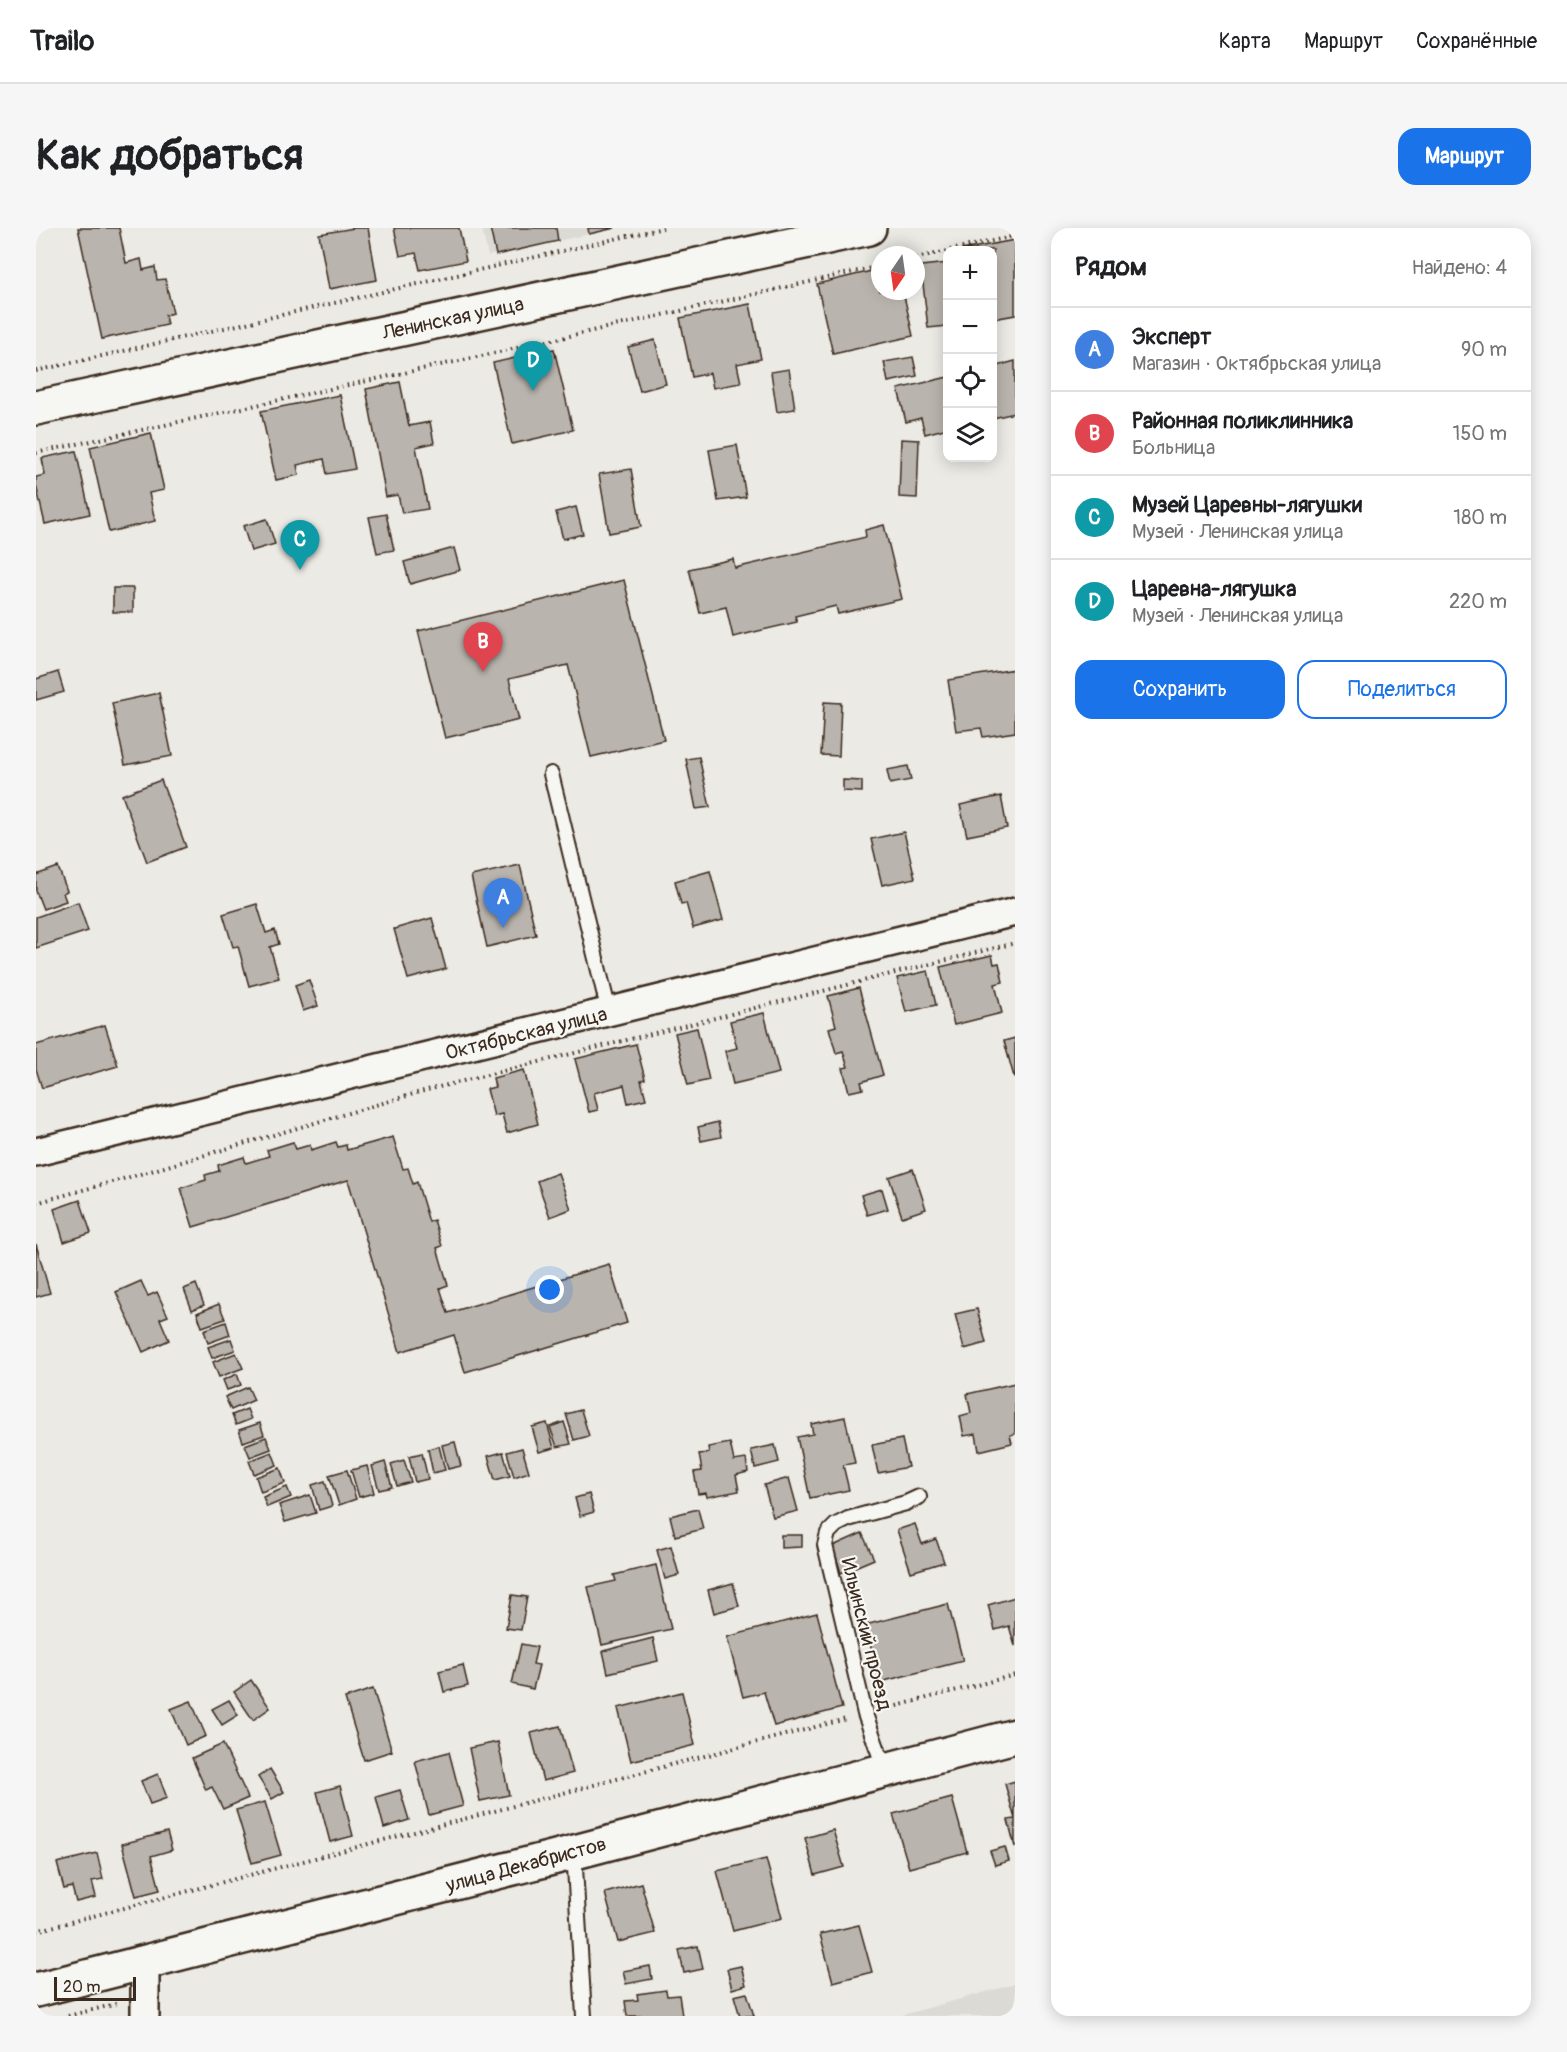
<!DOCTYPE html>
<html lang="ru">
<head>
<meta charset="utf-8">
<style>
  body { margin:0; font-family:Pangolin,sans-serif; background:#f6f6f6; color:#202124 }
  .controls { position:absolute; right:18px; top:18px; display:grid; overflow:hidden; border-radius:12px; box-shadow:0 3px 15px #0003 }
  .controls button { width:54px; height:54px; display:grid; place-items:center; padding:0; border:0; border-bottom:2px solid #e0e0e0; background:#fff; color:#202124; font:30px sans-serif }
  .compass { position:absolute; left:835px; top:18px; width:54px; height:54px; border-radius:50%; background:#fff; box-shadow:0 3px 15px #0003; rotate:193deg }
  .scale { position:absolute; left:18px; bottom:15px; width:82px; box-sizing:border-box; padding-left:6px; border:3px solid #3b2a1e; border-top:0; font-size:16px; line-height:21px; white-space:nowrap; color:#3b2a1e; -webkit-text-stroke:4px #f6f6f2; paint-order:stroke }
  .you { position:absolute; left:514px; top:1062px; width:21px; height:21px; margin:-15px; border:4px solid #fff; border-radius:50%; background:#1a73e8; box-shadow:0 0 0 9px #1a73e833 }
  .badge { display:grid; place-items:center; width:39px; height:39px; border-radius:50%; background:#1a73e8; color:#fff; font-size:20px; font-weight:700 }
  .pin { position:absolute; translate:-50% -50px; filter:drop-shadow(0 2px 3px #0008) }
  .pin::after { content:''; position:absolute; top:32px; width:21px; height:18px; background:inherit; clip-path:polygon(0 0,100% 0,50% 100%) }
  .list { margin:0; padding:0; list-style:none }
  h2 { display:flex; justify-content:space-between; align-items:center; height:78px; margin:0; padding:0 24px; font-size:26px }
  h2 small { font-size:20px; font-weight:400; color:#757577 }
  .list li { display:grid; grid-template-columns:39px 1fr auto; gap:18px; align-items:center; box-sizing:border-box; height:84px; padding:0 24px; border-top:2px solid #e0e0e0 }
  .list b { display:block; font-size:22px; white-space:nowrap }
  .list p { margin:0; font-size:20px; white-space:nowrap; color:#757577 }
  .list em { font-size:20px; font-style:normal; color:#757577 }
  .actions { display:flex; gap:12px; padding:18px 24px }
  .actions a { flex:1; padding:14px 0; border:2px solid #1a73e8; border-radius:18px; text-align:center; font-size:21px; color:#1a73e8 }
  .actions .main { background:#1a73e8; color:#fff }
  .icon { flex:none; width:33px; height:33px; fill:none; stroke:currentColor; stroke-width:2; stroke-linecap:round; stroke-linejoin:round }
  .map { position:relative; flex:none; width:979px; height:1788px; overflow:hidden; border-radius:18px }
  header { display:flex; align-items:center; gap:36px; box-sizing:border-box; height:84px; padding:0 30px; background:#fff; border-bottom:2px solid #e0e0e0 }
  header strong { font-size:28px }
  nav { display:flex; gap:33px; margin-inline-start:auto; font-size:21px }
  .intro { display:flex; align-items:center; justify-content:space-between; box-sizing:border-box; height:144px; padding:0 36px }
  h1 { margin:0; font-size:42px }
  .button { padding:15px 27px; border-radius:18px; background:#1a73e8; color:#fff; font-size:21px; font-weight:700 }
  main { display:flex; gap:36px; padding:0 36px }
  aside { flex:1; background:#fff; border-radius:18px; box-shadow:0 3px 15px #0003 }
  .map>svg:first-child { display:block }
  .built { fill:#dcdad4 }
  .building { fill:#bab4ae; stroke:#3b2a1e; stroke-width:1.5 }
  .lines { fill:none; stroke-linecap:round; stroke-linejoin:round }
  .service-casing { stroke:#3b2a1e; stroke-width:18 }
  .minor-casing { stroke:#3b2a1e; stroke-width:32 }
  .tertiary-casing { stroke:#3b2a1e; stroke-width:38 }
  .secondary-casing { stroke:#3b2a1e; stroke-width:38 }
  .path { stroke:#3b2a1e; stroke-width:4; stroke-dasharray:1.5 4.5; stroke-linecap:butt }
  .service { stroke:#f6f6f2; stroke-width:14 }
  .minor { stroke:#f6f6f2; stroke-width:27 }
  .tertiary { stroke:#f6f6f2; stroke-width:33 }
  .secondary { stroke:#f6f6f2; stroke-width:33 }
  .labels { text-anchor:middle; stroke-width:4.5; stroke-linejoin:round; paint-order:stroke }
  .street-label { font-size:20px; fill:#3b2a1e; stroke:#f6f6f2 }
</style>
</head>
<body>
<header>
<strong>Trailo</strong>
<nav><a>Карта</a><a>Маршрут</a><a>Сохранённые</a></nav>
</header>
<div class="intro"><h1>Как добраться</h1><a class="button">Маршрут</a></div>
<main>
<div class="map">
<svg width="979" height="1788" viewBox="0 0 979 1788">
  <rect width="100%" height="100%" fill="#ebeae5"/>
  <filter id="ink" filterUnits="userSpaceOnUse"><feTurbulence type="fractalNoise" baseFrequency=".0167" numOctaves="2"/><feDisplacementMap in="SourceGraphic" scale="12" xChannelSelector="R" yChannelSelector="G"/><feConvolveMatrix kernelMatrix="1 2 1 2 8 2 1 2 1" color-interpolation-filters="sRGB"/></filter>
  <g filter="url(#ink)">
    <g class="built">
      <polygon points="446,0 580,0 452,28"/>
      <polygon points="979,1756 979,1788 864,1788 870,1786"/>
    </g>
    <g class="building">
      <polygon points="42,0 83,0 90,35 105,31 107,42 119,39 121,52 129,51 137,85 129,87 131,97 66,111"/>
      <polygon points="318,0 332,0 341,52 293,61 283,6"/>
      <polygon points="358,0 423,0 430,33 384,42 380,25 364,28"/>
      <polygon points="454,0 520,0 522,13 460,27"/>
      <polygon points="552,0 579,0 553,6"/>
      <polygon points="979,12 979,87 957,91 957,22 925,22"/>
      <polygon points="912,35 912,98 892,100 885,38"/>
      <polygon points="844,41 844,63 867,63 877,108 797,126 781,56"/>
      <polygon points="714,76 725,131 701,136 705,155 677,160 674,145 656,149 644,90"/>
      <polygon points="619,112 630,156 604,163 592,119"/>
      <polygon points="518,121 537,202 476,216 457,135"/>
      <polygon points="877,129 881,148 852,154 848,134"/>
      <polygon points="979,133 979,185 957,190 957,139"/>
      <polygon points="753,141 759,181 741,184 735,144"/>
      <polygon points="912,149 912,200 889,206 885,190 870,194 862,161"/>
      <polygon points="364,154 373,198 394,194 398,215 380,219 392,281 366,285 362,267 350,269 330,161"/>
      <polygon points="304,167 319,241 291,246 288,231 261,237 263,247 240,252 225,183"/>
      <polygon points="115,205 128,262 113,265 119,293 73,304 54,219"/>
      <polygon points="865,211 883,212 881,270 863,269"/>
      <polygon points="701,217 710,269 682,273 673,222"/>
      <polygon points="40,223 54,286 9,296 0,257 0,249 9,247 6,230"/>
      <polygon points="595,241 605,299 573,305 563,246"/>
      <polygon points="540,279 547,306 527,311 520,284"/>
      <polygon points="350,286 358,322 341,325 333,289"/>
      <polygon points="231,291 239,316 215,323 207,298"/>
      <polygon points="848,297 866,371 802,386 800,378 759,388 761,394 697,409 690,379 664,385 653,341 697,331 699,340 830,309 829,302"/>
      <polygon points="418,320 424,342 374,356 368,334"/>
      <polygon points="588,352 628,512 555,529 532,437 473,451 483,492 409,510 382,403"/>
      <rect x="77" y="360" width="20" height="24"/>
      <polygon points="979,441 979,504 947,509 945,500 920,503 912,452"/>
      <polygon points="22,444 28,464 0,472 0,451"/>
      <polygon points="123,465 136,528 89,537 76,475"/>
      <polygon points="788,474 805,475 803,528 785,527"/>
      <polygon points="663,529 674,579 660,581 650,531"/>
      <polygon points="872,538 875,552 854,556 851,542"/>
      <polygon points="125,552 150,619 111,634 86,567"/>
      <polygon points="807,552 826,553 826,564 807,563"/>
      <polygon points="965,568 971,600 931,608 924,577"/>
      <polygon points="868,604 879,650 846,657 835,611"/>
      <polygon points="484,637 500,707 451,719 435,648"/>
      <polygon points="22,639 31,663 27,665 30,673 7,681 0,663 0,647"/>
      <polygon points="674,643 687,692 657,700 650,675 645,676 639,653"/>
      <polygon points="42,674 52,703 0,720 0,689"/>
      <polygon points="221,676 230,705 239,702 243,716 234,719 243,750 213,758 202,718 197,719 187,686"/>
      <polygon points="396,690 410,741 372,751 358,701"/>
      <polygon points="956,727 958,736 963,735 967,754 959,756 966,785 918,797 904,739"/>
      <polygon points="892,743 900,777 870,784 861,750"/>
      <polygon points="273,752 282,778 267,783 259,757"/>
      <polygon points="823,760 847,847 825,854 827,861 813,864 807,840 812,839 807,823 800,825 793,800 800,798 792,768"/>
      <polygon points="728,785 743,845 697,856 689,823 701,820 694,793"/>
      <polygon points="69,797 82,838 6,860 0,841 0,817"/>
      <polygon points="661,800 673,852 652,857 639,805"/>
      <polygon points="979,810 979,849 978,849 968,813"/>
      <polygon points="600,816 609,851 605,852 610,871 592,875 588,857 558,865 562,882 553,884 539,831"/>
      <polygon points="488,842 502,896 471,905 466,886 458,888 451,861 459,859 457,850"/>
      <polygon points="682,894 685,909 665,913 662,899"/>
      <polygon points="357,909 367,941 372,940 377,956 381,954 393,994 398,992 406,1018 401,1020 412,1057 404,1060 412,1085 573,1036 591,1095 429,1144 418,1107 364,1124 312,952 157,999 145,960 170,952 169,947 183,943 182,937 208,929 210,935 233,928 231,922 257,914 260,921 274,917 275,922 300,914 302,919 310,917 311,922"/>
      <polygon points="877,941 890,981 866,989 853,949"/>
      <polygon points="522,945 535,981 514,989 501,953"/>
      <polygon points="846,961 852,981 831,987 825,967"/>
      <polygon points="44,972 55,1005 28,1014 18,981"/>
      <polygon points="0,1016 14,1065 0,1069"/>
      <polygon points="105,1053 112,1068 121,1064 132,1088 124,1091 133,1112 107,1124 80,1064"/>
      <polygon points="160,1056 168,1077 156,1082 148,1061"/>
      <polygon points="183,1076 189,1091 166,1099 161,1085"/>
      <polygon points="941,1081 950,1115 928,1121 919,1086"/>
      <polygon points="190,1094 194,1107 172,1115 168,1102"/>
      <polygon points="195,1111 199,1122 176,1130 172,1119"/>
      <polygon points="200,1125 207,1140 183,1149 177,1134"/>
      <polygon points="201,1146 205,1157 191,1162 187,1152"/>
      <polygon points="979,1155 979,1206 974,1207 976,1215 943,1223 940,1206 928,1208 924,1188 935,1185 931,1166"/>
      <polygon points="212,1159 218,1172 195,1182 189,1169"/>
      <polygon points="211,1181 215,1191 200,1197 196,1187"/>
      <polygon points="545,1182 553,1208 538,1212 530,1186"/>
      <polygon points="809,1189 819,1235 807,1237 813,1262 774,1270 761,1209 777,1206 775,1196"/>
      <polygon points="528,1194 535,1216 521,1219 514,1199"/>
      <polygon points="224,1195 228,1207 207,1214 203,1202"/>
      <polygon points="511,1195 518,1220 503,1224 496,1199"/>
      <polygon points="230,1209 235,1221 214,1229 209,1217"/>
      <polygon points="866,1211 872,1239 842,1245 836,1217"/>
      <polygon points="419,1214 425,1238 412,1241 406,1217"/>
      <polygon points="694,1215 698,1233 710,1231 712,1244 700,1247 703,1263 671,1269 670,1265 662,1266 658,1244 666,1243 663,1226 673,1225 672,1219"/>
      <polygon points="739,1217 743,1234 719,1240 715,1222"/>
      <polygon points="403,1218 409,1242 397,1245 392,1221"/>
      <polygon points="486,1220 493,1244 478,1249 471,1224"/>
      <polygon points="236,1224 241,1237 218,1246 213,1233"/>
      <polygon points="467,1224 474,1248 459,1252 452,1228"/>
      <polygon points="386,1225 392,1251 379,1254 373,1228"/>
      <polygon points="368,1232 375,1254 361,1258 355,1236"/>
      <polygon points="349,1234 356,1259 343,1262 336,1238"/>
      <polygon points="331,1238 338,1265 323,1269 315,1242"/>
      <polygon points="244,1240 249,1255 225,1264 220,1249"/>
      <polygon points="311,1242 320,1271 303,1277 293,1247"/>
      <polygon points="753,1250 762,1283 737,1289 728,1257"/>
      <polygon points="289,1253 296,1278 283,1282 276,1257"/>
      <polygon points="251,1259 255,1269 231,1279 227,1269"/>
      <polygon points="553,1266 558,1284 544,1288 539,1270"/>
      <polygon points="274,1267 280,1285 249,1294 243,1277"/>
      <polygon points="662,1281 667,1301 639,1308 634,1288"/>
      <polygon points="879,1296 886,1316 900,1311 908,1334 875,1344 861,1302"/>
      <polygon points="826,1305 838,1331 805,1345 797,1318"/>
      <polygon points="745,1307 766,1307 766,1319 745,1320"/>
      <polygon points="635,1318 643,1347 629,1351 621,1322"/>
      <polygon points="620,1337 635,1401 566,1417 552,1359 580,1353 578,1347"/>
      <polygon points="697,1355 703,1378 678,1385 672,1362"/>
      <polygon points="476,1367 491,1369 485,1402 470,1400"/>
      <polygon points="979,1369 979,1418 973,1398 959,1402 952,1377"/>
      <polygon points="912,1376 927,1433 844,1454 829,1397"/>
      <polygon points="781,1385 806,1480 738,1498 728,1464 707,1469 691,1409"/>
      <polygon points="617,1410 622,1433 572,1445 567,1423"/>
      <polygon points="485,1416 501,1419 497,1436 503,1437 497,1461 476,1456"/>
      <polygon points="427,1437 432,1458 408,1464 403,1443"/>
      <polygon points="215,1452 234,1480 217,1492 198,1464"/>
      <polygon points="337,1461 356,1523 328,1532 309,1470"/>
      <polygon points="646,1464 659,1517 595,1533 582,1480"/>
      <polygon points="193,1472 202,1487 186,1497 176,1481"/>
      <polygon points="155,1473 170,1508 150,1517 135,1481"/>
      <polygon points="524,1498 537,1545 507,1553 495,1505"/>
      <polygon points="462,1514 473,1567 444,1573 433,1520"/>
      <polygon points="187,1516 212,1570 187,1581 176,1559 170,1562 156,1530"/>
      <polygon points="413,1524 427,1578 393,1587 379,1533"/>
      <polygon points="234,1541 248,1564 236,1571 222,1549"/>
      <polygon points="122,1546 131,1570 114,1576 105,1553"/>
      <polygon points="979,1553 979,1619 972,1592 979,1591 969,1556"/>
      <polygon points="304,1558 317,1608 294,1614 281,1564"/>
      <polygon points="364,1562 373,1592 348,1600 340,1569"/>
      <polygon points="916,1570 931,1624 873,1640 857,1586"/>
      <polygon points="229,1574 245,1627 216,1635 200,1582"/>
      <polygon points="797,1602 808,1639 779,1647 769,1610"/>
      <polygon points="131,1604 136,1622 115,1628 124,1662 100,1668 86,1616"/>
      <polygon points="969,1619 973,1633 959,1637 954,1623"/>
      <polygon points="61,1625 67,1651 56,1653 60,1669 40,1674 36,1659 28,1661 21,1635"/>
      <polygon points="730,1631 746,1690 697,1703 681,1643"/>
      <polygon points="605,1655 619,1705 582,1714 569,1665"/>
      <polygon points="823,1697 836,1744 797,1754 784,1706"/>
      <polygon points="662,1718 667,1741 648,1745 643,1722"/>
      <polygon points="614,1738 616,1751 590,1756 587,1743"/>
      <polygon points="705,1738 710,1757 696,1761 691,1741"/>
      <polygon points="630,1762 631,1768 643,1767 646,1788 591,1788 589,1773 602,1772 601,1766"/>
      <polygon points="711,1765 718,1788 704,1788 698,1768"/>
    </g>
    <g class="lines">
      <g class="service-casing">
        <g id="service">
          <polyline points="515,546 573,784"/>
          <polyline points="849,1542 829,1486 789,1317 792,1305 800,1297 812,1291 870,1275 883,1269"/>
          <polyline points="538,1623 548,1788"/>
        </g>
      </g>
      <g class="minor-casing">
        <g id="minor">
          <polyline points="0,924 979,684"/>
          <polyline points="109,1734 109,1788"/>
        </g>
      </g>
      <g class="tertiary-casing">
        <polyline id="tertiary" points="0,1762 520,1629 979,1508"/>
      </g>
      <g class="secondary-casing">
        <polyline id="secondary" points="0,180 833,0"/>
      </g>
      <g class="path">
        <polyline points="914,22 979,8"/>
        <polyline points="880,30 912,23"/>
        <polyline points="0,143 627,0"/>
        <polyline points="0,225 423,133 844,38"/>
        <polyline points="0,975 101,947 391,862 979,715"/>
        <polyline points="849,1481 979,1447"/>
        <polyline points="0,1703 810,1491"/>
        <polyline points="32,1788 84,1775"/>
      </g>
      <use href="#service" class="service"/>
      <use href="#minor" class="minor"/>
      <use href="#tertiary" class="tertiary"/>
      <use href="#secondary" class="secondary"/>
    </g>
  </g>
  <g class="labels">
    <g class="street-label">
      <text transform="translate(417 90) rotate(-12)" y="7">Ленинская улица</text>
      <text transform="translate(490 805) rotate(-14)" y="7">Октябрьская улица</text>
      <text transform="translate(831 1406) rotate(76)" y="7">Ильинский проезд</text>
      <text transform="translate(490 1636) rotate(-15)" y="7">улица Декабристов</text>
    </g>
  </g>
</svg>
<div class="controls">
<button>+</button>
<button>−</button>
<button><svg class="icon" aria-label="locate" viewBox="0 0 24 24"><circle cx="12" cy="12" r="6"/><path d="M12 2v4M12 18v4M2 12h4M18 12h4"/></svg></button>
<button><svg class="icon" aria-label="layers" viewBox="0 0 24 24"><path d="M12 4l9 5-9 5-9-5zM3 14l9 5 9-5"/></svg></button>
</div>
<svg class="compass" viewBox="-18 -18 36 36"><path d="M0-13l5 13h-10z" fill="#e53935"/><path d="M0 13l5-13h-10z" fill="#757577"/></svg>
<div class="scale">20 m</div>
<div class="you"></div>
<div class="pin badge" style="left:467px;top:700px;background:#3f7fe0">A</div>
<div class="pin badge" style="left:447px;top:444px;background:#e0444e">B</div>
<div class="pin badge" style="left:264px;top:342px;background:#0f9aa8">C</div>
<div class="pin badge" style="left:497px;top:163px;background:#0f9aa8">D</div>
</div>
<aside>
<h2>Рядом<small>Найдено: 4</small></h2>
<ul class="list">
<li><span class="badge" style="background:#3f7fe0">A</span><div><b>Эксперт</b><p>Магазин · Октябрьская улица</p></div><em>90 m</em></li>
<li><span class="badge" style="background:#e0444e">B</span><div><b>Районная поликлинника</b><p>Больница</p></div><em>150 m</em></li>
<li><span class="badge" style="background:#0f9aa8">C</span><div><b>Музей Царевны-лягушки</b><p>Музей · Ленинская улица</p></div><em>180 m</em></li>
<li><span class="badge" style="background:#0f9aa8">D</span><div><b>Царевна-лягушка</b><p>Музей · Ленинская улица</p></div><em>220 m</em></li>
</ul>
<div class="actions"><a class="main">Сохранить</a><a>Поделиться</a></div>
</aside>
</main>
</body>
</html>
